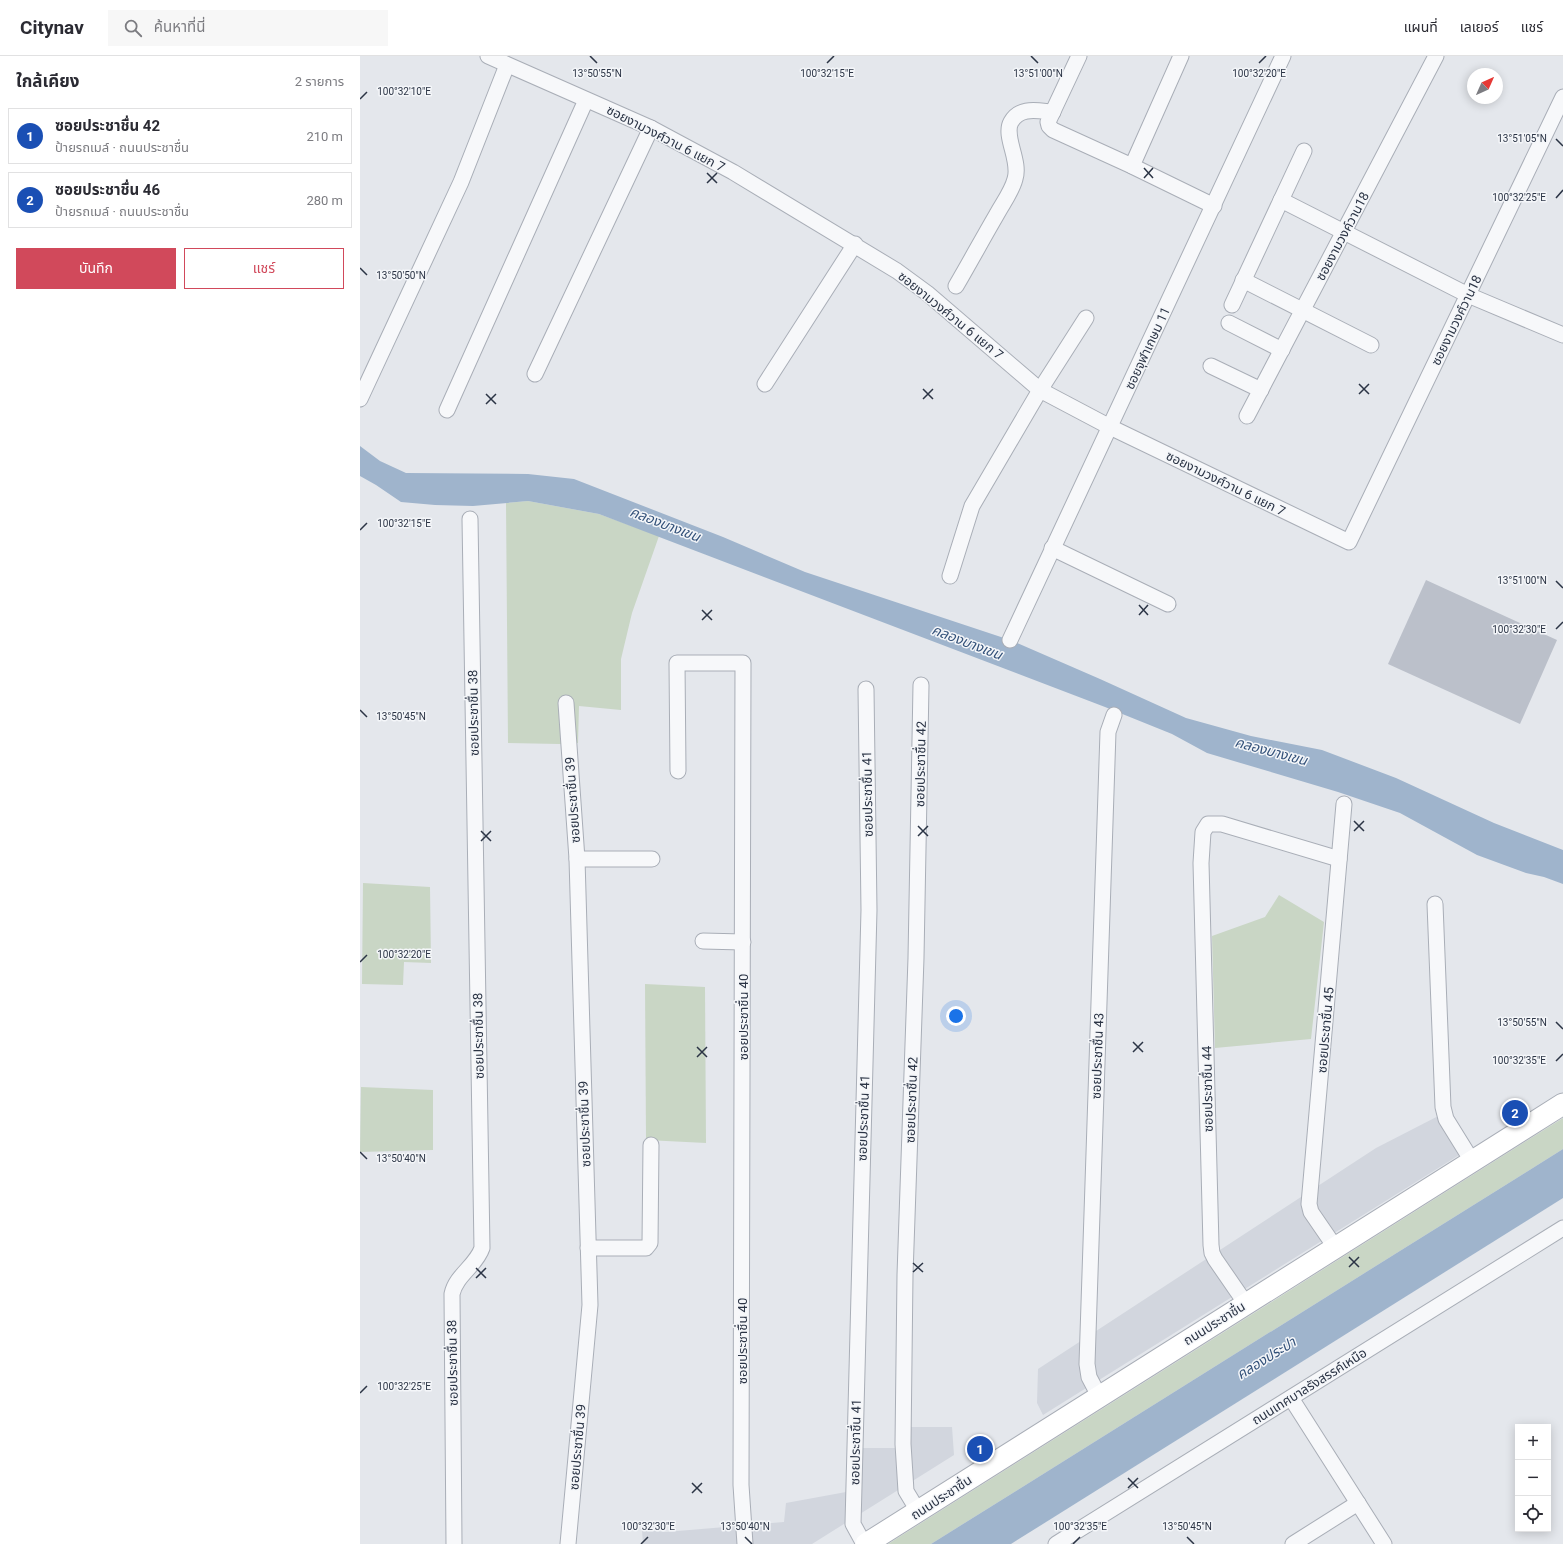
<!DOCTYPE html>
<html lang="th">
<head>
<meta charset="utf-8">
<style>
  body { margin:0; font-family:Roboto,"Noto Sans Thai",sans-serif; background:#f7f7f7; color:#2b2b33 }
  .controls { position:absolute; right:12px; bottom:12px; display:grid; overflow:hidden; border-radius:0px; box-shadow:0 2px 10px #0003 }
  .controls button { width:36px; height:36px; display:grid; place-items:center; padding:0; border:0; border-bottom:1px solid #e1e1e2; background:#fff; color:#2b2b33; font:20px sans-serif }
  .compass { position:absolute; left:1107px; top:12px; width:36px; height:36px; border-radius:50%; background:#fff; box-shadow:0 2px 10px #0003; rotate:45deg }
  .you { position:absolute; left:596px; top:960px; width:14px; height:14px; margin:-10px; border:3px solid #fff; border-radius:50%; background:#1a73e8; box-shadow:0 0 0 6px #1a73e833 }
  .badge { display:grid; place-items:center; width:26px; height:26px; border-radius:50%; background:#d1495b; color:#fff; font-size:13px; font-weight:700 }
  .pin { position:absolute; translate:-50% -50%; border:2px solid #fff; box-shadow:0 1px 4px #0006 }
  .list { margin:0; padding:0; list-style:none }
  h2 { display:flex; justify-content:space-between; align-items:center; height:52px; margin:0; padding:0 16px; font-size:17px }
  h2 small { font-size:13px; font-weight:400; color:#7c7c81 }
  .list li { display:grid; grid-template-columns:26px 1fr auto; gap:12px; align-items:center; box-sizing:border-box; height:56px; margin:0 8px 8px; padding:0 8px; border:1px solid #e1e1e2; border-radius:0px }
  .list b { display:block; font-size:15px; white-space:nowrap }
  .list p { margin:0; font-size:13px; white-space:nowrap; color:#7c7c81 }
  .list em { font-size:13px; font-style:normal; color:#7c7c81 }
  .actions { display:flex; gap:8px; padding:12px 16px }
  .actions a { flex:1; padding:9px 0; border:1px solid #d1495b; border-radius:0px; text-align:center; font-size:14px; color:#d1495b }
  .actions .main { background:#d1495b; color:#fff }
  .icon { flex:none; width:22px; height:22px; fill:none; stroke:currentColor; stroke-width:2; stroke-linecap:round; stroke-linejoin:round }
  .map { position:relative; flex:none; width:1203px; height:1488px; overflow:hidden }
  header { display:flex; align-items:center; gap:24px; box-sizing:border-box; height:56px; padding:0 20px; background:#fff; border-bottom:1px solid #e1e1e2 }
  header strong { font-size:19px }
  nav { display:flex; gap:22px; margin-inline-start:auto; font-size:14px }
  .search { width:280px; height:36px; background:#f7f7f7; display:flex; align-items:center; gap:10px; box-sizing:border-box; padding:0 14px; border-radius:0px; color:#7c7c81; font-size:15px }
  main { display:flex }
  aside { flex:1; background:#fff }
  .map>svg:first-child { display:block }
  .built { fill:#d2d6de }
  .green { fill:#c9d6c5 }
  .water { fill:#9fb4cc }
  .building { fill:#bbc0ca }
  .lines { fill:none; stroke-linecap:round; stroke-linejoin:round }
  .street-casing { stroke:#a9aeb7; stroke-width:17 }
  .secondary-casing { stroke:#a9aeb7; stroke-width:23 }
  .street { stroke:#f7f8fa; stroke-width:15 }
  .secondary { stroke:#fff; stroke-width:21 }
  .ticks { fill:none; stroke:#2b3445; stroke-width:1.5 }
  .labels { text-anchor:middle; stroke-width:3; stroke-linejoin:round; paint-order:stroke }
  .street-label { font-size:13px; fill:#2b3445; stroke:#f4f6f9 }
  .water-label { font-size:14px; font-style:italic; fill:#34527a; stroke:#f4f6f9 }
  .ticks-label { font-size:10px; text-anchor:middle; fill:#2b3445; stroke:#f4f6f9; stroke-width:3; stroke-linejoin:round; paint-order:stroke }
</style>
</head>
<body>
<header>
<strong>Citynav</strong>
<div class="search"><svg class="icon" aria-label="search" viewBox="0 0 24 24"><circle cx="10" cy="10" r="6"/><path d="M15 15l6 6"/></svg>ค้นหาที่นี่</div>
<nav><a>แผนที่</a><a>เลเยอร์</a><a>แชร์</a></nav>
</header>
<main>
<aside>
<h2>ใกล้เคียง<small>2 รายการ</small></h2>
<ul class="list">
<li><span class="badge" style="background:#1a4fb4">1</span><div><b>ซอยประชาชื่น 42</b><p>ป้ายรถเมล์ · ถนนประชาชื่น</p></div><em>210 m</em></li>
<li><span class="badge" style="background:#1a4fb4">2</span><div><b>ซอยประชาชื่น 46</b><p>ป้ายรถเมล์ · ถนนประชาชื่น</p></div><em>280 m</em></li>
</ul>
<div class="actions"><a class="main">บันทึก</a><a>แชร์</a></div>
</aside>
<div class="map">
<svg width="1203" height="1488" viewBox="0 0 1203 1488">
  <rect width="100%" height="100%" fill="#e4e7ec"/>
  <g class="built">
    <polygon points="1090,1054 1104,1080 1112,1091 683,1359 677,1347 678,1313 1016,1092"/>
    <polygon points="539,1371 592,1371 594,1399 452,1488 283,1488 282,1474 306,1476 424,1466 426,1447 486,1436 501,1392 535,1392"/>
  </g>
  <g class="green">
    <polygon points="168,445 239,458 299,480 272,557 261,603 261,654 219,650 218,687 199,688 148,687 146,447"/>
    <polygon points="3,827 70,831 71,907 44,906 43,929 2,928"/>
    <polygon points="919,839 964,866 951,983 855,992 852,880 905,861"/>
    <polygon points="285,928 345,931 346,1087 286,1084"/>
    <polygon points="1,1031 73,1034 73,1094 0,1096"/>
    <polygon points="1203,1062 1203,1093 571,1488 528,1488"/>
  </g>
  <g class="water">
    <polygon points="0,390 20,405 46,417 168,418 214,423 363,481 445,516 650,584 740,623 826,662 891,680 962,694 1036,722 1134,767 1203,794 1203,828 1184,821 1166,817 1117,799 1040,757 978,736 847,697 812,678 745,651 239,458 168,445 113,450 75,449 41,446 16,429 0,420"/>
    <polygon points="1203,1093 1203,1142 651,1488 571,1488"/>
  </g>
  <polygon class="building" points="1066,524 1197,584 1160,668 1028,608"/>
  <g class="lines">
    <g class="street-casing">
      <g id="street">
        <polyline points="128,0 291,72 373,116 537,215 567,237 680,334 750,371 989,486 1203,41"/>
        <polyline points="719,0 688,66 689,70 693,74 772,110 854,150"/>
        <polyline points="772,110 821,0"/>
        <polyline points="921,144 1108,239 1203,279"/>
        <polyline points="883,224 1011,289"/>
        <path d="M596,230C610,206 623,182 637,158C643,147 652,135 655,123C661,105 643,80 651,66C660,50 678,55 693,56"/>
        <polyline points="872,249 944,95"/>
        <polyline points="869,267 922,294"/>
        <polyline points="851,310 901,334"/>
        <polyline points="175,318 291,72"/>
        <polyline points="405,328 495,188"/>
        <polyline points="0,343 101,126 147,9"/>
        <polyline points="87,354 226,44"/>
        <polyline points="887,360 1076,0"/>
        <polyline points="692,492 808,548"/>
        <polyline points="590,520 612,450 680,334 726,262"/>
        <polyline points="650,584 923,0"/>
        <polyline points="206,647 217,803 230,1249 208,1488"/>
        <polyline points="318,715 317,607 383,607 381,1429 385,1488"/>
        <polyline points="217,803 292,803"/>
        <polyline points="1075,848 1083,1051 1086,1063 1112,1105"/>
        <polyline points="343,885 383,886"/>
        <polyline points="975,1191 951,1156 949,1148 984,748"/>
        <polyline points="228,1192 286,1192 290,1187 291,1089"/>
        <polyline points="886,1248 855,1203 852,1197 851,1189 841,807 843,776 848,768 862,768 979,803"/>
        <polyline points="739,1340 729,1321 727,1308 748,676 754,659"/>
        <polyline points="931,1342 1024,1488"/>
        <polyline points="558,1455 546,1435 543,1388 545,1219 556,902 561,629"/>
        <path d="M94,1488L92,1238C96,1219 116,1210 122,1192L110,463"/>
        <polyline points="504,1488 493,1468 509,854 506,633"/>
        <polyline points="696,1488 1203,1172"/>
        <polyline points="933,1488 998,1447"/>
      </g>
    </g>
    <g class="secondary-casing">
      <polyline id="secondary" points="506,1488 1203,1048"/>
    </g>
    <use href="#street" class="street"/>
    <use href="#secondary" class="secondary"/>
  </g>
  <path class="ticks" d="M230,0L237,7M671,0L678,7M467,7L474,0M899,7L906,0M0,43L7,36M1196,83L1203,90M784,112L793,122M347,117L357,127M784,122L793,112M347,127L357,117M1196,142L1203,134M0,212L7,219M999,328L1009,338M563,333L573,343M126,338L136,348M999,338L1009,328M563,343L573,333M126,348L136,338M0,474L7,467M1196,525L1203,532M779,549L788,559M342,554L352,564M779,559L788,549M342,564L352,554M1196,573L1203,566M0,654L7,661M994,765L1004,775M558,770L568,780M121,775L131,785M994,775L1004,765M558,780L568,770M121,785L131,775M0,906L7,899M1196,966L1203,973M773,986L783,996M337,991L347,1001M773,996L783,986M337,1001L347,991M1196,1005L1203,998M0,1096L7,1103M989,1201L999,1211M553,1207L563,1216M989,1211L999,1201M116,1212L126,1222M553,1216L563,1207M116,1222L126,1212M0,1337L7,1330M768,1422L778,1432M332,1427L342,1437M768,1432L778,1422M332,1437L342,1427M385,1481L392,1488M827,1481L834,1488M281,1488L288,1481M713,1488L720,1481"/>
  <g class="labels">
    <g class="street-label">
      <text transform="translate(306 82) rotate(27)" y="5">ซอยงามวงศ์วาน 6 แยก 7</text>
      <text transform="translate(982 180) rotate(-62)" y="5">ซอยงามวงค์วาน18</text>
      <text transform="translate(591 259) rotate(39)" y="5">ซอยงามวงศ์วาน 6 แยก 7</text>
      <text transform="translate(1096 264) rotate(-64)" y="5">ซอยงามวงศ์วาน18</text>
      <text transform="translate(787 292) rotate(-65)" y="5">ซอยจุฬาเกษม 11</text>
      <text transform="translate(866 427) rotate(26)" y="5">ซอยงามวงศ์วาน 6 แยก 7</text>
      <text transform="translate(113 657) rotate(-91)" y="5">ซอยประชาชื่น 38</text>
      <text transform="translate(560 708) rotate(-89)" y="5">ซอยประชาชื่น 42</text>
      <text transform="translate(507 738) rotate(-91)" y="5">ซอยประชาชื่น 41</text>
      <text transform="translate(212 744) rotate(-94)" y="5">ซอยประชาชื่น 39</text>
      <text transform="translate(383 961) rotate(-90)" y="5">ซอยประชาชื่น 40</text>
      <text transform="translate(965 974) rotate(-85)" y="5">ซอยประชาชื่น 45</text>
      <text transform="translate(118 980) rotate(-91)" y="5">ซอยประชาชื่น 38</text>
      <text transform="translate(737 1000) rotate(-88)" y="5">ซอยประชาชื่น 43</text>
      <text transform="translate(847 1033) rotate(-91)" y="5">ซอยประชาชื่น 44</text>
      <text transform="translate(551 1044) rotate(-88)" y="5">ซอยประชาชื่น 42</text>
      <text transform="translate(503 1062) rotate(-88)" y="5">ซอยประชาชื่น 41</text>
      <text transform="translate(224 1068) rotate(-92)" y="5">ซอยประชาชื่น 39</text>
      <text transform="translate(854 1267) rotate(-32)" y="5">ถนนประชาชื่น</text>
      <text transform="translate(382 1285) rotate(-90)" y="5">ซอยประชาชื่น 40</text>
      <text transform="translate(92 1307) rotate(-91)" y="5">ซอยประชาชื่น 38</text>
      <text transform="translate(949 1330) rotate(-32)" y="5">ถนนเทศบาลรังสรรค์เหนือ</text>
      <text transform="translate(495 1386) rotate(-89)" y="5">ซอยประชาชื่น 41</text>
      <text transform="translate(217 1391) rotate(-85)" y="5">ซอยประชาชื่น 39</text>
      <text transform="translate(581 1441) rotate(-33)" y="5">ถนนประชาชื่น</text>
    </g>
    <g class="water-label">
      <text transform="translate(305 468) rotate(21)" y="5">คลองบางเขน</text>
      <text transform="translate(607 586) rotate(21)" y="5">คลองบางเขน</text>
      <text transform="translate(911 695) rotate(15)" y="5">คลองบางเขน</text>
      <text transform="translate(906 1302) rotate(-32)" y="5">คลองประปา</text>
    </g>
  </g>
  <g class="ticks-label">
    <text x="237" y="21">13°50'55"N</text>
    <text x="467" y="21">100°32'15"E</text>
    <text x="678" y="21">13°51'00"N</text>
    <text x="899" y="21">100°32'20"E</text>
    <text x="44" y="39">100°32'10"E</text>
    <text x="1162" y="86">13°51'05"N</text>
    <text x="1159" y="145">100°32'25"E</text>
    <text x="41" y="223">13°50'50"N</text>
    <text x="44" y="471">100°32'15"E</text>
    <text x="1162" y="528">13°51'00"N</text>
    <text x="1159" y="577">100°32'30"E</text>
    <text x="41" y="664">13°50'45"N</text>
    <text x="44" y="902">100°32'20"E</text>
    <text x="1162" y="970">13°50'55"N</text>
    <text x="1159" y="1008">100°32'35"E</text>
    <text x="41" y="1106">13°50'40"N</text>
    <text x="44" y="1334">100°32'25"E</text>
    <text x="288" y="1474">100°32'30"E</text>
    <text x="385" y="1474">13°50'40"N</text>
    <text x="720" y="1474">100°32'35"E</text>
    <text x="827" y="1474">13°50'45"N</text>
  </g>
</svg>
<div class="controls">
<button>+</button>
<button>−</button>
<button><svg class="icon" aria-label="locate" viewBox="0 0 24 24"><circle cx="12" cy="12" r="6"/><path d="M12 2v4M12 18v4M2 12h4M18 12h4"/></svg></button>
</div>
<svg class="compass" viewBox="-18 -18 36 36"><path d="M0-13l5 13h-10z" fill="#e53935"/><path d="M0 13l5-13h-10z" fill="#7c7c81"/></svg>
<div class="you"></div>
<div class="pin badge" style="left:620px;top:1393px;background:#1a4fb4">1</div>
<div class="pin badge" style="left:1155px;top:1057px;background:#1a4fb4">2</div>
</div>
</main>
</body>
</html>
